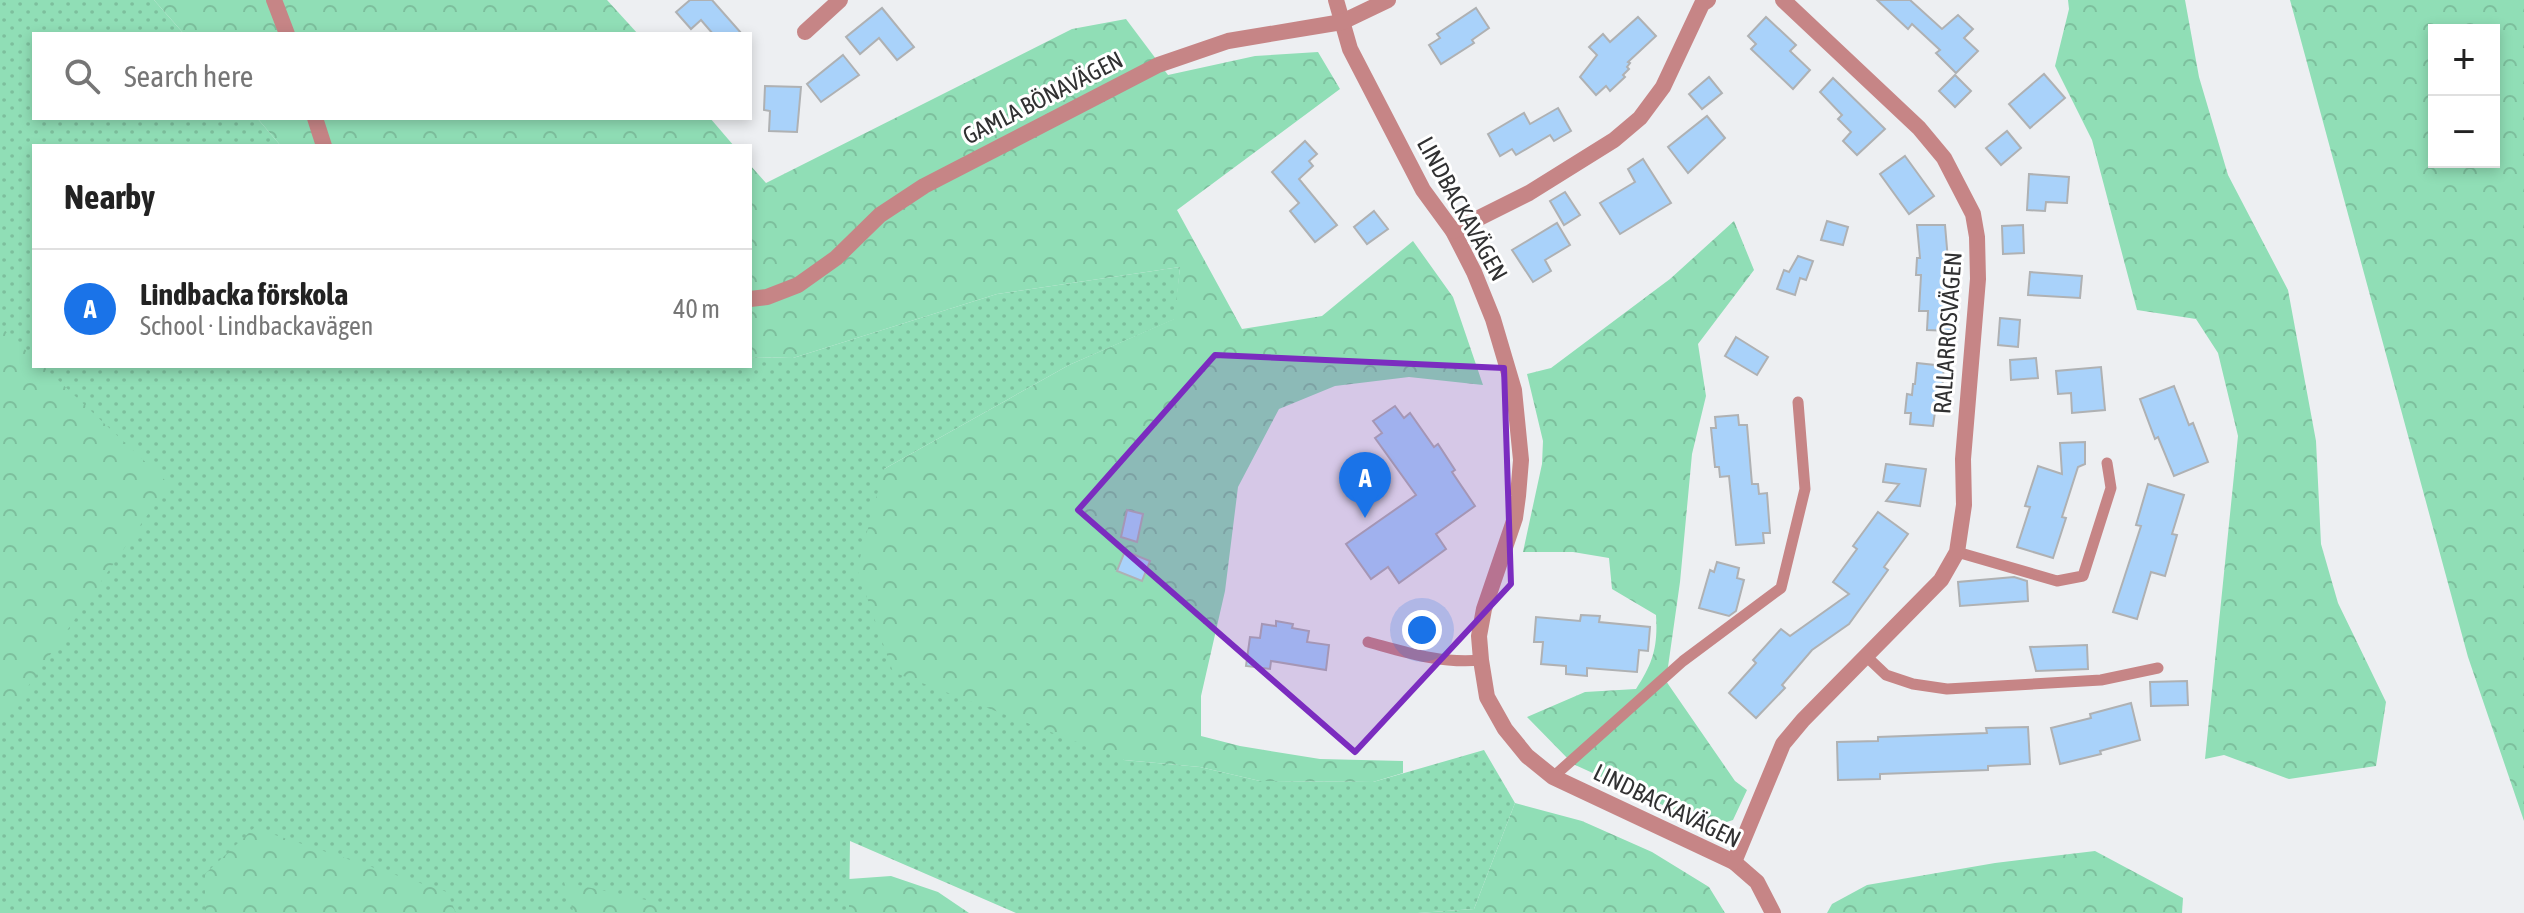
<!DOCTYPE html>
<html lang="en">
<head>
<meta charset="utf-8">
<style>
  body { margin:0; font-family:"Asap Condensed",sans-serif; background:#f6f6f6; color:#222 }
  .controls { position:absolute; right:24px; top:24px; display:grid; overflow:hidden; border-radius:0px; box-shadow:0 4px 12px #0003 }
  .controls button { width:72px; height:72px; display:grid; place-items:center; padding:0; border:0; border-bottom:2px solid #e0e0e0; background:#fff; color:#222; font:40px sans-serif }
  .you { position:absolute; left:1422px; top:630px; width:28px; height:28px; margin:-20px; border:6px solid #fff; border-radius:50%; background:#1a73e8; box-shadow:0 0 0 12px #1a73e833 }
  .badge { display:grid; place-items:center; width:52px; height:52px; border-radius:50%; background:#1a73e8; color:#fff; font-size:26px; font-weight:700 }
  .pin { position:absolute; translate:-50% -66px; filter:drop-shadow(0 2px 4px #0008) }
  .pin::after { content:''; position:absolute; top:42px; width:28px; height:24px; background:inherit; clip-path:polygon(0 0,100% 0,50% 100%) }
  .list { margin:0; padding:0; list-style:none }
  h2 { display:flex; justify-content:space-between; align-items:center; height:104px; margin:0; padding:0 32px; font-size:34px }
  h2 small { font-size:26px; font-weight:400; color:#767676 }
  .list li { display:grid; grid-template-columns:52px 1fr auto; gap:24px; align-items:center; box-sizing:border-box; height:120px; padding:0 32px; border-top:2px solid #e0e0e0 }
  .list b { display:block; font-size:30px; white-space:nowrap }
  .list p { margin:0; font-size:26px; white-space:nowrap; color:#767676 }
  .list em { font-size:26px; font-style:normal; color:#767676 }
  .icon { flex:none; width:44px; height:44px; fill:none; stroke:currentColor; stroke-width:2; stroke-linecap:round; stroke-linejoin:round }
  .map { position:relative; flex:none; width:2524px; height:913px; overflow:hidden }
  .search { position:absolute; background:#fff; box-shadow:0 4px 12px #0003; left:32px; top:32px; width:720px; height:88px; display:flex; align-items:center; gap:20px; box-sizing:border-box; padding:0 28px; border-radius:0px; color:#767676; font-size:30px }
  .panel { position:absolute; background:#fff; box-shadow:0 4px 12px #0003; left:32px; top:144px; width:720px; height:224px; border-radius:0px }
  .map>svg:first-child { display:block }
  .grass { fill:url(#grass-dots) }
  .forest { fill:url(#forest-crowns); fill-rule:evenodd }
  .building { fill:#a9d2fa; stroke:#afb1b3; stroke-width:2 }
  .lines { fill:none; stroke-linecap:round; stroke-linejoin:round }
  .lane { stroke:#c68586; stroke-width:11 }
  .street { stroke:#c68586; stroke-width:16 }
  .marked { fill:#7b2cbf; fill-opacity:0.2; stroke:#7b2cbf; stroke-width:6; stroke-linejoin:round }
  .labels { text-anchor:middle; stroke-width:6; stroke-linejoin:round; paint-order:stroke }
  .street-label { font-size:24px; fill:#313132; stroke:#fff }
</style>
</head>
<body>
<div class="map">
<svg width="2524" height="913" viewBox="0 0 2524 913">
  <defs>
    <pattern id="grass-dots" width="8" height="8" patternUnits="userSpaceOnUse" patternTransform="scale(2)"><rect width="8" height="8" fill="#90deb6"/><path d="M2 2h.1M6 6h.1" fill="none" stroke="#7dbf9d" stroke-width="1.8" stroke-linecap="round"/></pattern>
    <pattern id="forest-crowns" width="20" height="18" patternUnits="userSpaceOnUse" patternTransform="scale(2)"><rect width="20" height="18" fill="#90deb6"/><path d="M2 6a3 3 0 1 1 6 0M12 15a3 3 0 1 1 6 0" fill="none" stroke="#7dbf9d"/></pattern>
  </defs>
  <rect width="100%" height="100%" fill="#edeff2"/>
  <polygon class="grass" points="0,0 154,0 184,34 34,34 34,118 257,118 281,146 34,146 34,366 750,366 750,357 793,358 997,294 1180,267 1175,319 1069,365 884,469 1124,760 1200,767 1260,781 1373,782 1484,750 1515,803 1474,909 1418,913 1016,913 850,841 849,913 0,913"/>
  <g class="forest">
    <polygon points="154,0 607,0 638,34 184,34"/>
    <polygon points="2068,0 2185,0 2199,77 2228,175 2288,290 2316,441 2321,544 2338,603 2386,702 2376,766 2289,779 2224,755 2205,759 2238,436 2218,353 2196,319 2137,310 2092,140 2055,66 2069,9"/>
    <path d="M2290,0H2524V821L2468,657ZM2434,30H2494V162H2434Z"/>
    <polygon points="1126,19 1168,75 1255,56 1318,52 1340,89 1177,210 1242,329 1322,316 1413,241 1453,297 1483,385 1409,377 1335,386 1279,409 1238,487 1225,591 1201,696 1201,736 1240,746 1320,759 1403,761 1403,773 1373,782 1260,781 1200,767 1124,760 893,672 857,569 884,469 1069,365 1174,319 1180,267 997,294 793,358 750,357 750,165 766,183 1072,29"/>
    <polygon points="257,118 710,118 734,146 281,146"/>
    <path d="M1734,221L1754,270L1698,344L1706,396L1692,454L1680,582L1666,681L1735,781L1747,790L1733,820L1711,827L1573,764L1527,717L1585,692L1636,689C1653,663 1658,647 1656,615L1612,589L1609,558L1573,552H1523L1542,464L1543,441L1527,374L1551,368L1670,279Z"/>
    <polygon points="0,326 34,358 34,366 43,366 169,484 4,721 0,718"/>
    <polygon points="1515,803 1582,821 1652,852 1709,887 1725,913 1418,913 1474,909"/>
    <polygon points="254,828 447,892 456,913 205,913 205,874"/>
    <polygon points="2095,851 2183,898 2182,913 1827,913 1832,904 1867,885 1995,863"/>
    <polygon points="891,876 938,892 969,913 849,913 849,879"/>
    <polygon points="564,882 651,901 674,913 574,913"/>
  </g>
  <g class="building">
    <polygon points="690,0 712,0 742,34 713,34 701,20 691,29 676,12"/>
    <polygon points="1877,0 1910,0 1942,29 1958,15 1973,29 1964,38 1978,51 1956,73 1936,53 1940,50 1912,24 1908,29"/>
    <polygon points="882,8 914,47 897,60 879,38 860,54 846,37"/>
    <polygon points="1476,8 1489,28 1472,40 1474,43 1441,64 1429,45 1440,38 1437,34"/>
    <polygon points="1638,17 1656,36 1628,62 1630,63 1627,67 1629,69 1623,75 1625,77 1610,91 1606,86 1596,95 1580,77 1597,55 1589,47 1603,34 1610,42"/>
    <polygon points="1766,17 1796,45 1790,51 1810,70 1793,89 1751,49 1756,44 1748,36"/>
    <polygon points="843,55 859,75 821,102 807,84"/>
    <polygon points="2044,74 2065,98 2030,128 2009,104"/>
    <polygon points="1955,75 1971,91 1955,107 1939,91"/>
    <polygon points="1709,77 1722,93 1702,109 1689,94"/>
    <polygon points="1833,78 1885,129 1857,155 1843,141 1851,132 1838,119 1842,115 1820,92"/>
    <polygon points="765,86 801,87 797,132 769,131 770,111 764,110"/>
    <polygon points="1558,108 1571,131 1554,141 1550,135 1516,155 1512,149 1500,156 1488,134 1524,113 1530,124"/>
    <polygon points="1707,116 1725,138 1688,173 1668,147"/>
    <polygon points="2007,131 2021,148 2001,165 1986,148"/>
    <polygon points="1305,141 1317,154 1309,161 1313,166 1299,179 1337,225 1315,242 1290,211 1299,203 1272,172"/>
    <polygon points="1905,156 1934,196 1909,214 1880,174"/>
    <polygon points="1643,159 1671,203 1620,234 1600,203 1635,182 1628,169"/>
    <polygon points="2029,174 2069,177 2067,203 2046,202 2045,211 2027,210"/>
    <polygon points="1565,192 1580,215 1564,225 1550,201"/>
    <polygon points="1374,211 1388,229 1367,244 1354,227"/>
    <polygon points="1827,221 1848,227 1843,245 1821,240"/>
    <polygon points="1557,223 1570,245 1545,260 1551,271 1533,282 1512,250"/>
    <polygon points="1917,225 1945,225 1948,260 1951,260 1949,296 1954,296 1951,331 1927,330 1928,311 1919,311 1921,275 1916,275 1917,258 1920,258"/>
    <polygon points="2023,225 2024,253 2003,254 2002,226"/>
    <polygon points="1798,256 1813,261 1806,280 1800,278 1795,295 1777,289 1784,270 1789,272"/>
    <polygon points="2030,272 2082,276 2080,298 2028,295"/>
    <polygon points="2000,318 2020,320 2018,347 1998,345"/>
    <polygon points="1736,337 1768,357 1757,375 1725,356"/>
    <polygon points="2036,358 2038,378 2011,380 2010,360"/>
    <polygon points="1917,363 1944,366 1940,413 1935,412 1933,426 1910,424 1911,413 1905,413 1907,394 1912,395 1913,384 1915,384"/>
    <polygon points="2101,367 2105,410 2072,413 2071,393 2058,394 2056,371"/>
    <polygon points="2174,386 2189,425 2193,423 2208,462 2174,476 2158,437 2155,439 2140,399"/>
    <polygon points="1395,406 1404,418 1410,413 1434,447 1438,444 1455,470 1452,472 1475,506 1436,534 1446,549 1399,583 1388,567 1371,579 1346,544 1416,495 1375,438 1382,433 1373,421"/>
    <polygon points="1738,415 1739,425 1747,425 1752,484 1758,484 1759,494 1767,493 1770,533 1763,533 1764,543 1736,545 1729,476 1720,477 1719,467 1715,467 1711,428 1716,428 1715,417"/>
    <polygon points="2085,442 2085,464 2078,467 2062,517 2066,518 2053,558 2017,547 2030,507 2025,506 2038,466 2062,474 2060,443"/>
    <polygon points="1886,464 1926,469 1920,506 1886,501 1899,484 1883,482"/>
    <polygon points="2148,484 2184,495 2172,534 2177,535 2165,576 2151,572 2137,619 2113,612 2141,526 2136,525"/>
    <polygon points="1127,510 1143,514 1137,542 1121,537"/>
    <polygon points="1878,512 1908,534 1884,567 1888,570 1849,624 1812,650 1782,685 1785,688 1756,718 1729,693 1756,663 1753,660 1781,629 1790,636 1849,594 1833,582 1857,549 1853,546"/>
    <polygon points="1125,551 1150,561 1142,581 1117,571"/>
    <polygon points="1717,562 1739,568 1737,578 1744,580 1736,611 1729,616 1699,608 1710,570 1714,572"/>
    <polygon points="2014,577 2027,581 2028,601 1960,606 1958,582"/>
    <polygon points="1581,615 1600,616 1599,622 1650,627 1648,651 1639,650 1637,672 1587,668 1587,676 1566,674 1566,666 1541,664 1543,642 1534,642 1536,617 1580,621"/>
    <polygon points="1276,621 1293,624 1292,628 1309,631 1307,642 1329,645 1326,670 1271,661 1270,669 1246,666 1250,637 1260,638 1262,624 1276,626"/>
    <polygon points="2087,645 2088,669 2036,671 2030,647"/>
    <polygon points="2187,681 2188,705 2151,706 2150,682"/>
    <polygon points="2131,703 2140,740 2100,751 2101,754 2060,764 2051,728 2091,718 2090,714"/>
    <polygon points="2028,727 2030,764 1988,766 1988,770 1880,774 1880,779 1838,780 1837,742 1878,741 1878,737 1987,733 1986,728"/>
  </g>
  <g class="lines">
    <g class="lane">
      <polyline points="1957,552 2057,581 2083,576 2111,488 2107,463"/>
      <path d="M1368,642C1405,652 1441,664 1481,660"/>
      <polyline points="1867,657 1886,675 1913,684 1947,689 2101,680 2158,668"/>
      <polyline points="1553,777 1683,661 1781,588 1805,489 1798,402"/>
    </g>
    <g class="street">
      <polyline points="274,0 287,34"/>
      <polyline points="1336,0 1350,49 1423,190 1453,231 1474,272 1493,319 1514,390 1521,460 1518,496 1515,518 1484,609 1479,636 1481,660 1487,697 1505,729 1527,756 1553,777 1734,862 1757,882 1773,913"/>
      <polyline points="805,32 840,0"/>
      <polyline points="315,118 324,146"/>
      <polyline points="1453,231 1529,193 1614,140 1640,118 1663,87 1702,4 1708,0"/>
      <polyline points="750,299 767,297 798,285 836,258 880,215 924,186 1158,65 1228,41 1342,22 1388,0"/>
      <polyline points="1734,862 1783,744 1803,720 1941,580 1957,552 1964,505 1963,459 1978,279 1977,237 1973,214 1944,158 1919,128 1783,0"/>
    </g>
  </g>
  <path class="marked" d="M1215,355L1504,368L1511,584L1355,752L1078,510Z"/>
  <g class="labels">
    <g class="street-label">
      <text transform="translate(1043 98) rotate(-27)" y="8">GAMLA BÖNAVÄGEN</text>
      <text transform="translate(1462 209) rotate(61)" y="8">LINDBACKAVÄGEN</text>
      <text transform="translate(1948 333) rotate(-86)" y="8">RALLARROSVÄGEN</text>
      <text transform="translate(1667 806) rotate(26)" y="8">LINDBACKAVÄGEN</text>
    </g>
  </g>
</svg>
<div class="controls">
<button>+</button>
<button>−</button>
</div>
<div class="you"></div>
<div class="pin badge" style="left:1365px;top:518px">A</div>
<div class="search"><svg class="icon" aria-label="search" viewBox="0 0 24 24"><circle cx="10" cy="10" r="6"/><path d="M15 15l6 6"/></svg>Search here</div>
<section class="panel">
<h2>Nearby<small></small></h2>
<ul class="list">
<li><span class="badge">A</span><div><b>Lindbacka förskola</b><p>School · Lindbackavägen</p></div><em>40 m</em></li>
</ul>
</section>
</div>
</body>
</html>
